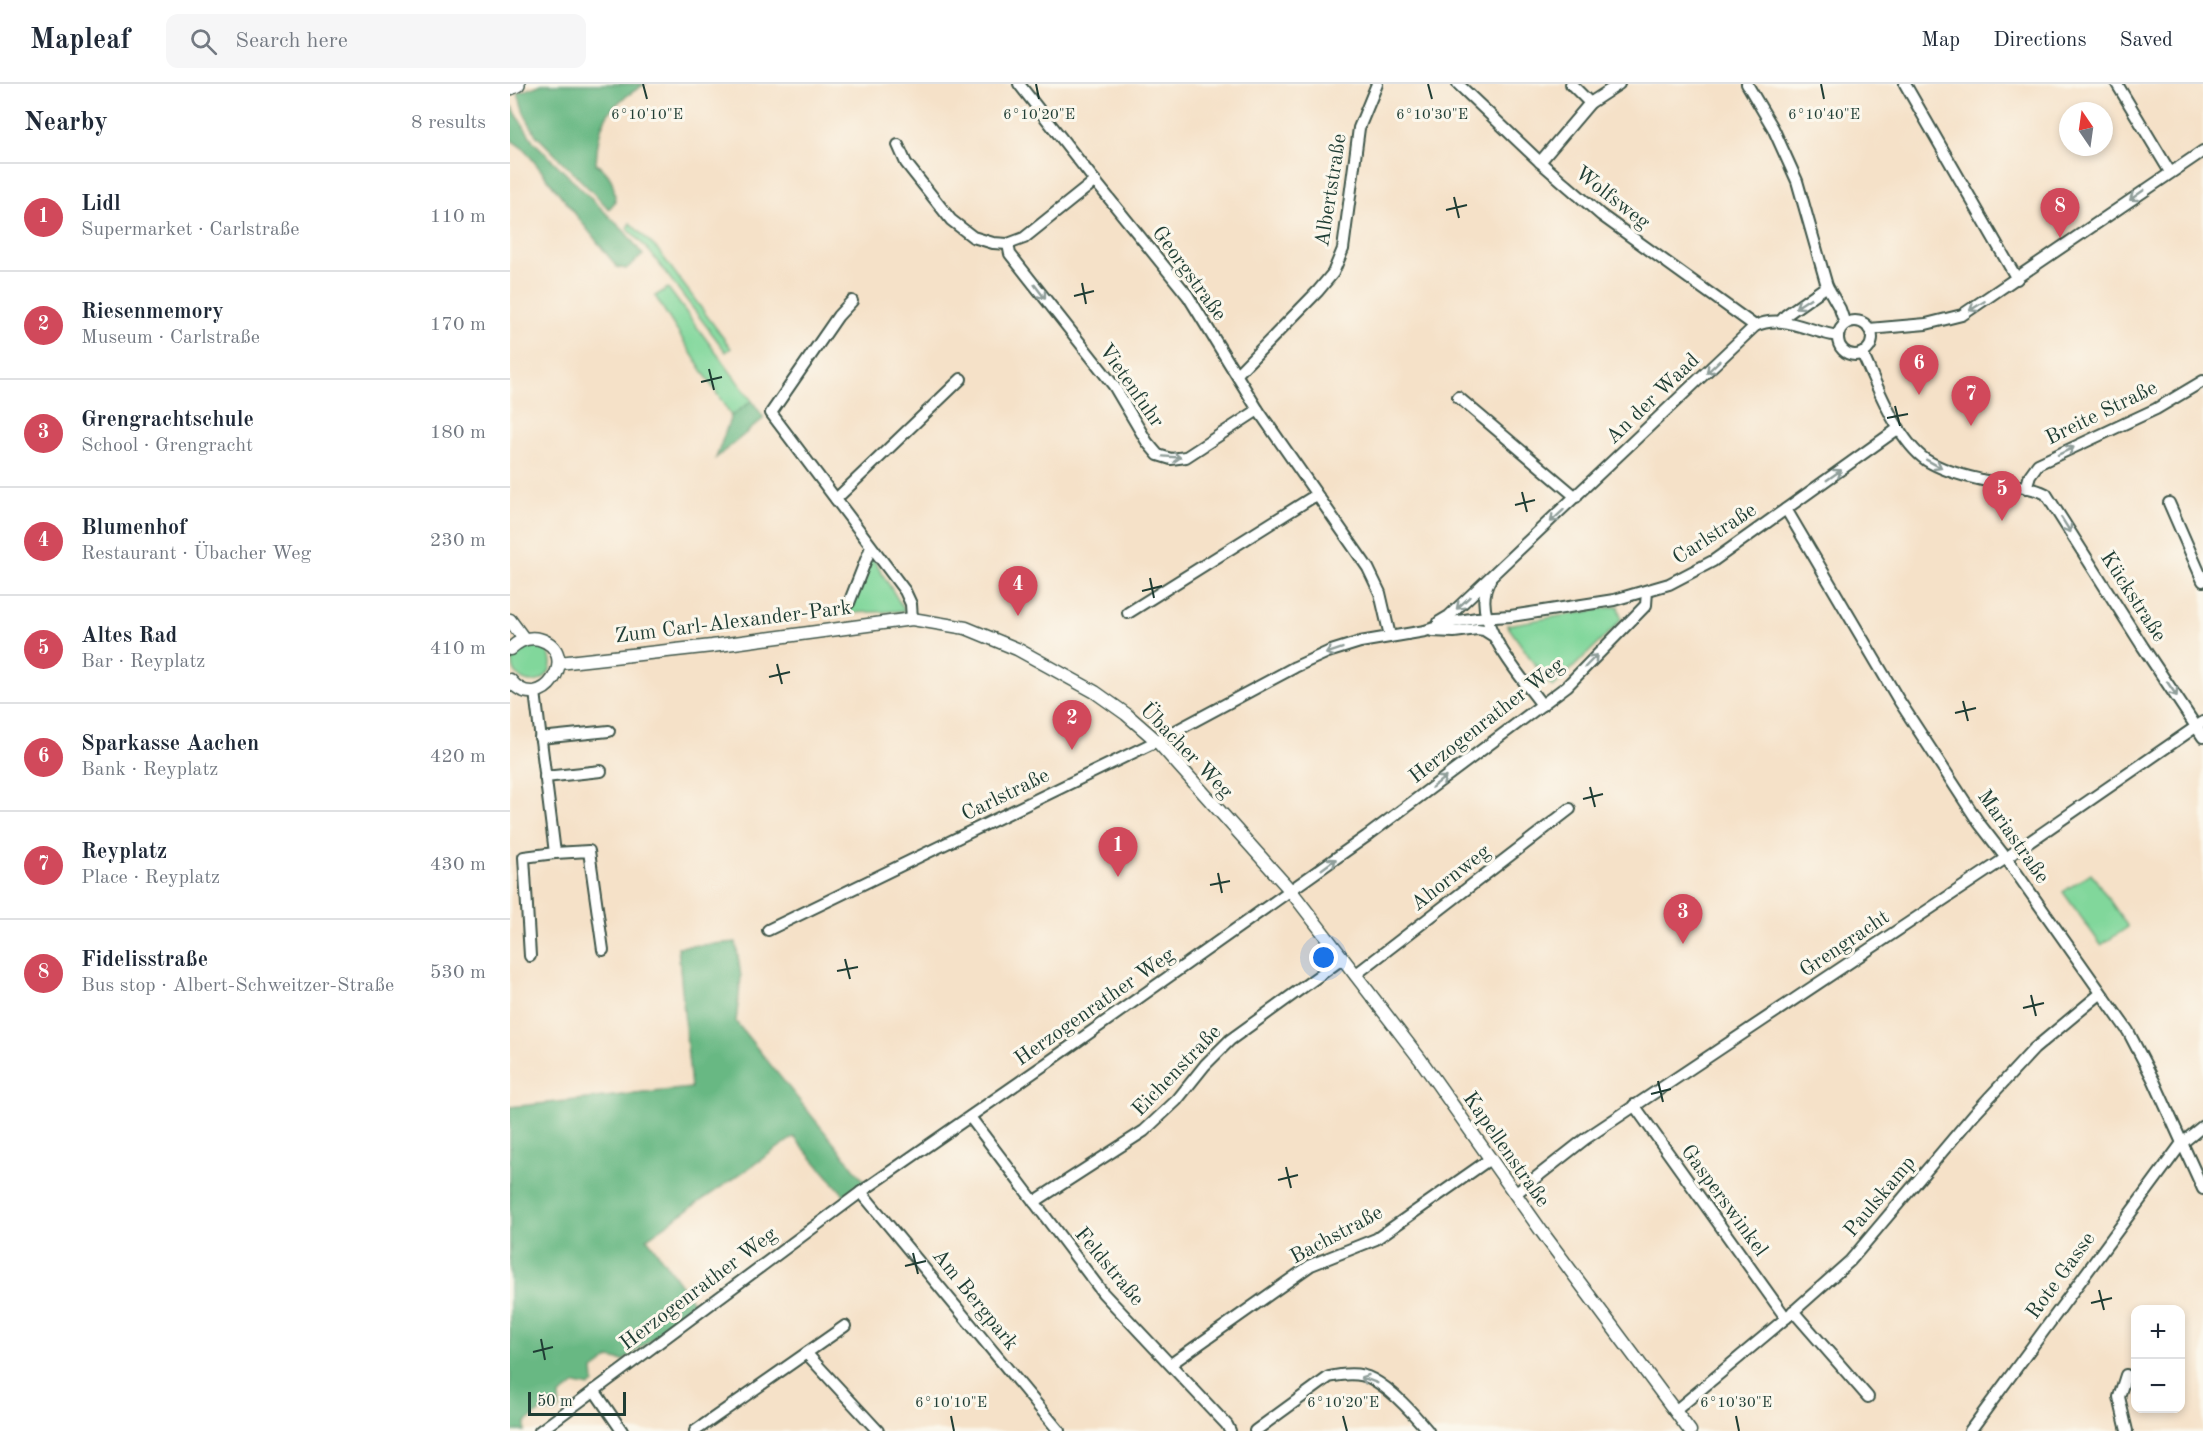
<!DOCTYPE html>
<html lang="en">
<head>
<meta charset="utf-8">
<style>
  body { margin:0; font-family:"Old Standard TT",serif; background:#f6f6f7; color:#1f2937 }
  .controls { position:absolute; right:18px; bottom:18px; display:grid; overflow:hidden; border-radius:12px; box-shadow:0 3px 9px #0003 }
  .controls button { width:54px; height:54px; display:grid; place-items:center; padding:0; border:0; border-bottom:2px solid #e0e1e3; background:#fff; color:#1f2937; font:30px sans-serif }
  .compass { position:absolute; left:1549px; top:18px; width:54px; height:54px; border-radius:50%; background:#fff; box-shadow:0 3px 9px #0003; rotate:347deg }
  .scale { position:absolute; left:18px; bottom:15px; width:98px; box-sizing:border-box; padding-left:6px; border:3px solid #1f3d34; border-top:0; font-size:16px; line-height:21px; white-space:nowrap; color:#1f3d34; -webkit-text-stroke:4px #fbf7ec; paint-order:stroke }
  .you { position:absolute; left:814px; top:874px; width:21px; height:21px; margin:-15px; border:4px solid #fff; border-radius:50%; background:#1a73e8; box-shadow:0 0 0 9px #1a73e833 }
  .badge { display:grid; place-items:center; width:39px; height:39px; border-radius:50%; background:#d1495b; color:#fff; font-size:20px; font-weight:700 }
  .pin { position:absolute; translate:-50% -50px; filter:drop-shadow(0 2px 3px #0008) }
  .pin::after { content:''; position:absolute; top:32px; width:21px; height:18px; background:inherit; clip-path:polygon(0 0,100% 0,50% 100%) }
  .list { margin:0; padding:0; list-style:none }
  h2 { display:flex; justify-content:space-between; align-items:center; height:78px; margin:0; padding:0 24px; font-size:26px }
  h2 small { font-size:20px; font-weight:400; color:#747a83 }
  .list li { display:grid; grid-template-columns:39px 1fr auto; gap:18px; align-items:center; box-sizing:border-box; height:108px; padding:0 24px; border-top:2px solid #e0e1e3 }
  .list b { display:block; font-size:22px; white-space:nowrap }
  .list p { margin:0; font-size:20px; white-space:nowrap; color:#747a83 }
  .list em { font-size:20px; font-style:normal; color:#747a83 }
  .icon { flex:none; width:33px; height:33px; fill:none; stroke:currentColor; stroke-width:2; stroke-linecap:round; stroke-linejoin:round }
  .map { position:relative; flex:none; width:1693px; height:1347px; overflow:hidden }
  header { display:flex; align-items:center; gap:36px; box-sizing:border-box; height:84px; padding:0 30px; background:#fff; border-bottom:2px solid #e0e1e3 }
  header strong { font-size:28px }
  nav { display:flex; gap:33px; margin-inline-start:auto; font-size:21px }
  .search { width:420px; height:54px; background:#f6f6f7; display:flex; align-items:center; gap:15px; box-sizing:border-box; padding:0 21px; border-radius:12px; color:#747a83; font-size:22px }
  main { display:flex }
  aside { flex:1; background:#fff }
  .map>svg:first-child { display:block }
  .green { fill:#81d79b; stroke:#508a68; stroke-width:1.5 }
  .forest { fill:#68b883; stroke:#447a5c; stroke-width:1.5 }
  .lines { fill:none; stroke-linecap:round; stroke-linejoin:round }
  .minor-casing { stroke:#3f564a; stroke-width:14 }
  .tertiary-casing { stroke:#3f564a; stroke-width:15 }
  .secondary-casing { stroke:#3f564a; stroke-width:18 }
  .minor { stroke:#fff; stroke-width:10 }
  .tertiary { stroke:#fff; stroke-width:12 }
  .secondary { stroke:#fff; stroke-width:15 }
  .oneway { stroke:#8f9e9a }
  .ticks { fill:none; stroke:#1f3d34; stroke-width:2 }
  .labels { text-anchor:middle; stroke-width:6; stroke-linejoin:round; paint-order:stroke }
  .street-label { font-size:21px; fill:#1f3d34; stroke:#fbf7ec }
  .ticks-label { font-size:15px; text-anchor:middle; fill:#1f3d34; stroke:#fbf7ec; stroke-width:6; stroke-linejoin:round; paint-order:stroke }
</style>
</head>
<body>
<header>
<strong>Mapleaf</strong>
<div class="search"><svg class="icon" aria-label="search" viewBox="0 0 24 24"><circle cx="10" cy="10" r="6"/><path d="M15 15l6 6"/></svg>Search here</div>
<nav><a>Map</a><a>Directions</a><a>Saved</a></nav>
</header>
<main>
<aside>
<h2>Nearby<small>8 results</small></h2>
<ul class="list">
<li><span class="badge">1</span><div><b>Lidl</b><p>Supermarket · Carlstraße</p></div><em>110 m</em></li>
<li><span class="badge">2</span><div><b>Riesenmemory</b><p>Museum · Carlstraße</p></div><em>170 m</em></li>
<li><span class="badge">3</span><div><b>Grengrachtschule</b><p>School · Grengracht</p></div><em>180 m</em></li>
<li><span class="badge">4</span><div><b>Blumenhof</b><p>Restaurant · Übacher Weg</p></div><em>230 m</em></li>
<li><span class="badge">5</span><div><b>Altes Rad</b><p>Bar · Reyplatz</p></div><em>410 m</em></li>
<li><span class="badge">6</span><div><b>Sparkasse Aachen</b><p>Bank · Reyplatz</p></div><em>420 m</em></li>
<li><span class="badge">7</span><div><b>Reyplatz</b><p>Place · Reyplatz</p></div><em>430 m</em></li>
<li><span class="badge">8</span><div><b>Fidelisstraße</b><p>Bus stop · Albert-Schweitzer-Straße</p></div><em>530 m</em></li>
</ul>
</aside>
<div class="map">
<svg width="1693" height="1347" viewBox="0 0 1693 1347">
  <rect width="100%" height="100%" fill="#fbf7ec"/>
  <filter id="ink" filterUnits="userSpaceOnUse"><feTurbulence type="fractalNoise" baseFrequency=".0167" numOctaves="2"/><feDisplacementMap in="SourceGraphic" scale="12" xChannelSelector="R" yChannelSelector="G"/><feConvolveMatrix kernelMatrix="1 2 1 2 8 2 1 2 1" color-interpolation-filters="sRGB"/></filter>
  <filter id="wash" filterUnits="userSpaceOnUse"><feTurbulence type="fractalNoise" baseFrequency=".008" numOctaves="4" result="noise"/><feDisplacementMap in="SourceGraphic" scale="24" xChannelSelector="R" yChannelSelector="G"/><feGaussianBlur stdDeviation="1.35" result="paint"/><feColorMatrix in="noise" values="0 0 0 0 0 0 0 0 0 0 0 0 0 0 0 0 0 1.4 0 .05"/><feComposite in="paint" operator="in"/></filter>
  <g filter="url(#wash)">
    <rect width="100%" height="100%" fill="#f5e1c8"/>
    <g class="green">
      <polygon points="120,139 148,166 221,264 216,268 140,168 117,144"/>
      <polygon points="158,204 242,317 221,332 145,212"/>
      <polygon points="360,470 395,527 337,529"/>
      <polygon points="1108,522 1111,535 1105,543 1043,603 1037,598 997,541"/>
      <circle cx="22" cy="579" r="19"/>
      <polygon points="1581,789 1618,843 1591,861 1553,808"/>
    </g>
    <g class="forest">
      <path d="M32,0H135C96,24 89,34 86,80C102,90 105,101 105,118L99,125L26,51L14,29L8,9Z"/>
      <polygon points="0,20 23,57 115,148 133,171 116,185 107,183 15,66 0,55"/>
      <polygon points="242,317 254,334 206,374 221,332"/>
      <polygon points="226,858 231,893 226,938 356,1099 336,1113 284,1053 137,1154 186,1222 113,1277 100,1274 83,1286 84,1299 79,1303 66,1300 49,1312 50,1325 45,1329 32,1326 15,1339 15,1347 0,1347 0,1023 181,1004 168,863"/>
    </g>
  </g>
  <g filter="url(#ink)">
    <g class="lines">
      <g class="minor-casing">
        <g id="minor">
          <polyline points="509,0 585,97 678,212 748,326 858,484 870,509 880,552"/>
          <polyline points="948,0 1030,78 1091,131 1245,242"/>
          <polyline points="1061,0 1080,19"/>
          <polyline points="1237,0 1263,44 1287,97 1317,202 1330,225 1335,240"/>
          <polyline points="1395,0 1507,195"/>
          <polyline points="1607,0 1660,88"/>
          <polyline points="388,61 396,79 441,136 463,153 483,159 498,160 514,154 585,97"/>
          <polyline points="1030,78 1080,19 1109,0"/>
          <polyline points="498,160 500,170 604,302 637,358 648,371 661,375 676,373 748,326"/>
          <polyline points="342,217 328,232 261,329 395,507 401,520 402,535"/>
          <polyline points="1271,237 1276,231 1317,202"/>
          <circle cx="1345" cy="254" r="17"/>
          <polyline points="1359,245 1416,240 1452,231 1693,67"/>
          <path d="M1352,269C1367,301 1387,356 1416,376C1432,386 1450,391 1468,395C1490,401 1516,400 1536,410L1633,563L1693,653"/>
          <polyline points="727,290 808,207 823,189 833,165 849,44 867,0"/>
          <polyline points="948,313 1066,413"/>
          <polyline points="1516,404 1520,391 1528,380 1646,325 1693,297"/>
          <polyline points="326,415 451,295"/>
          <polyline points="1659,419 1693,497"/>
          <polyline points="1276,425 1388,615 1469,739 1496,774 1618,947 1644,997 1693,1105"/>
          <path d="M980,496C957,534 1010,591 1032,621"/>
          <polyline points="339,519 361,463"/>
          <polyline points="618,529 806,411"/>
          <path d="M929,538L939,532L1245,242C1273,229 1299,248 1328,252"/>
          <polyline points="922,547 944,548 967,545 974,546 985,553"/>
          <polyline points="25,608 45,769"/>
          <polyline points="30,654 99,647"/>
          <polyline points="35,693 91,687"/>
          <polyline points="258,846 647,657 785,583 818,568 850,558 915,547 943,538 967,534 1001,532 1104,516 1159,500 1203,477 1389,344"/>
          <polyline points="20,872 14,773 45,769 79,767 93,866"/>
          <polyline points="845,891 1060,725"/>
          <polyline points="1124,1021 1276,1234"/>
          <polyline points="460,1033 593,1209 717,1341 720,1347"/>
          <polyline points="351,1108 549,1347"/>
          <polyline points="1005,1110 1075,1055 1496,774 1693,638"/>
          <polyline points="524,1118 634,1047 667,1016 695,981 720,956 832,875"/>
          <polyline points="1283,1227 1358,1313"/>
          <polyline points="297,1270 368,1347"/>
          <polyline points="661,1280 801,1181 866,1155 980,1075"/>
          <polyline points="1616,1291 1609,1313 1617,1347"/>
          <polyline points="84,1306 112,1347"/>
          <polyline points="1165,1327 1276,1234 1340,1177 1464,1030 1524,965 1590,910"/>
          <polyline points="30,1347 351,1108 537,979 857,752 1057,602 1136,521 1137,507"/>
          <polyline points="185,1347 335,1242"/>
          <path d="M745,1347L819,1293C832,1290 850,1288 862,1295C883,1306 903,1329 918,1347"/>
          <polyline points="1460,1347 1672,1059 1693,1042"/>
        </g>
      </g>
      <g class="tertiary-casing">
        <g id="tertiary">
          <polyline points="0,536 14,555"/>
          <path d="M0,565C8,557 17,552 29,555C74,568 31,635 0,596"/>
          <polyline points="49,579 202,562 402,535 456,544 507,565 585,608 616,630 647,657 781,807 910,975 1032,1148 1180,1347"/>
        </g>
      </g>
      <g class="secondary-casing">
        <polyline id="secondary" points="0,3 7,0"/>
      </g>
      <use href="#minor" class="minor"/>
      <use href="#tertiary" class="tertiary"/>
      <use href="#secondary" class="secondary"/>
    </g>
    <defs><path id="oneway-shaft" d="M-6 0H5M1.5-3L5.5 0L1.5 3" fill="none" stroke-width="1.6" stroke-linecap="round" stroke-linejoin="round" transform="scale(1.5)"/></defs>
    <g class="oneway">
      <use href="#oneway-shaft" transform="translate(1627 111) rotate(145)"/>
      <use href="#oneway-shaft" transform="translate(530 208) rotate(53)"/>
      <use href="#oneway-shaft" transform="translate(1293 219) rotate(147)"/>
      <use href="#oneway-shaft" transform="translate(1467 222) rotate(148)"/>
      <use href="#oneway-shaft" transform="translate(1203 283) rotate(136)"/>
      <use href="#oneway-shaft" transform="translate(1556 367) rotate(-25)"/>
      <use href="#oneway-shaft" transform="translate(662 373) rotate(4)"/>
      <use href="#oneway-shaft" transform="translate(1424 380) rotate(29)"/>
      <use href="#oneway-shaft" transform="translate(1324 391) rotate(-35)"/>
      <use href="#oneway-shaft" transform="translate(1047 432) rotate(137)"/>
      <use href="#oneway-shaft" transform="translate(1556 441) rotate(58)"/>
      <use href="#oneway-shaft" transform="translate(953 519) rotate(137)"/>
      <use href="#oneway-shaft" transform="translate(824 567) rotate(161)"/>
      <use href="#oneway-shaft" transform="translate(1081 577) rotate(-46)"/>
      <use href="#oneway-shaft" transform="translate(1662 605) rotate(56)"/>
      <use href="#oneway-shaft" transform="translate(929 698) rotate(-37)"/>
      <use href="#oneway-shaft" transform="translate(819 780) rotate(-36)"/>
      <use href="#oneway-shaft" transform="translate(859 1296) rotate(-159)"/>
    </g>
  </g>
  <path class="ticks" d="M133,0L137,15M526,0L529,15M918,0L922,15M1311,0L1314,15M944,113L949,134M936,126L957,121M572,199L576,220M564,212L584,207M199,285L204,306M191,298L212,293M1385,322L1390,342M1377,334L1398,330M1012,408L1017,428M1005,421L1025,416M640,494L644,514M632,507L652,502M267,580L272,600M259,593L280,588M1453,617L1458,637M1445,629L1466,624M1080,703L1085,723M1073,715L1093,710M708,789L712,809M700,801L720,797M335,875L340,895M327,887L348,883M1521,911L1526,932M1513,924L1534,919M1148,997L1153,1018M1141,1010L1161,1005M776,1083L781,1104M768,1096L788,1091M403,1169L408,1190M395,1182L416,1177M1589,1206L1594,1226M1581,1219L1602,1214M31,1255L35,1276M23,1268L43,1263M441,1332L444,1347M833,1332L837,1347M1226,1332L1229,1347"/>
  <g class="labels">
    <g class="street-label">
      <text transform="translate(820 106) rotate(-81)" y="7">Albertstraße</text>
      <text transform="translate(1103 113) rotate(38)" y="7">Wolfsweg</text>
      <text transform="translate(680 189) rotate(54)" y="7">Georgstraße</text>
      <text transform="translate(622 301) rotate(55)" y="7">Vietenfuhr</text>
      <text transform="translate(1142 314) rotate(-44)" y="7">An der Waad</text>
      <text transform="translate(1591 328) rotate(-26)" y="7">Breite Straße</text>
      <text transform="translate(1204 449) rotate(-33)" y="7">Carlstraße</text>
      <text transform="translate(1624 512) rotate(57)" y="7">Kückstraße</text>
      <text transform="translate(223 537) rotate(-7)" y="7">Zum Carl-Alexander-Park</text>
      <text transform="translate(976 636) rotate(-38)" y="7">Herzogenrather Weg</text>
      <text transform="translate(677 666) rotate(46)" y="7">Übacher Weg</text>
      <text transform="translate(495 710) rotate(-26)" y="7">Carlstraße</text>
      <text transform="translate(1504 752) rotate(55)" y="7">Mariastraße</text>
      <text transform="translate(940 793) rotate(-38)" y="7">Ahornweg</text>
      <text transform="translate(1334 859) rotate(-34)" y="7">Grengracht</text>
      <text transform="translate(584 922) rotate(-35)" y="7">Herzogenrather Weg</text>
      <text transform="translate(666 986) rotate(-46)" y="7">Eichenstraße</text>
      <text transform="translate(997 1065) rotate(55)" y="7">Kapellenstraße</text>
      <text transform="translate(1369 1112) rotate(-50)" y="7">Paulskamp</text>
      <text transform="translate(1215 1116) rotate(54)" y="7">Gasperswinkel</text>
      <text transform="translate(826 1150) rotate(-28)" y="7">Bachstraße</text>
      <text transform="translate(600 1182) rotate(50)" y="7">Feldstraße</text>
      <text transform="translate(1550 1191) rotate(-54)" y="7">Rote Gasse</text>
      <text transform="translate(188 1204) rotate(-37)" y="7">Herzogenrather Weg</text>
      <text transform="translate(466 1215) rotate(51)" y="7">Am Bergpark</text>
    </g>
  </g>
  <g class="ticks-label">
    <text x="137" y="35">6°10'10"E</text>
    <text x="529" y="35">6°10'20"E</text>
    <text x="922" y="35">6°10'30"E</text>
    <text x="1314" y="35">6°10'40"E</text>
    <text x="441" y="1323">6°10'10"E</text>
    <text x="833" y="1323">6°10'20"E</text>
    <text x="1226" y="1323">6°10'30"E</text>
  </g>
</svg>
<div class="controls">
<button>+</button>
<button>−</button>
</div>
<svg class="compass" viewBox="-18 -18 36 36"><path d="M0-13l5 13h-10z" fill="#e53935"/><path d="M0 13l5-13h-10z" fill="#747a83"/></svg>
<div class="scale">50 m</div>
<div class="you"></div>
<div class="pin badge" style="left:608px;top:793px">1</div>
<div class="pin badge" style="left:562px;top:666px">2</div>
<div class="pin badge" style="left:1173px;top:860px">3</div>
<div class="pin badge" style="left:508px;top:532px">4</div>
<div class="pin badge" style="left:1492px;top:437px">5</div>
<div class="pin badge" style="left:1409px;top:311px">6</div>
<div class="pin badge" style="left:1461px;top:342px">7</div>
<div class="pin badge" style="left:1550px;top:154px">8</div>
</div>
</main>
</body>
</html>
